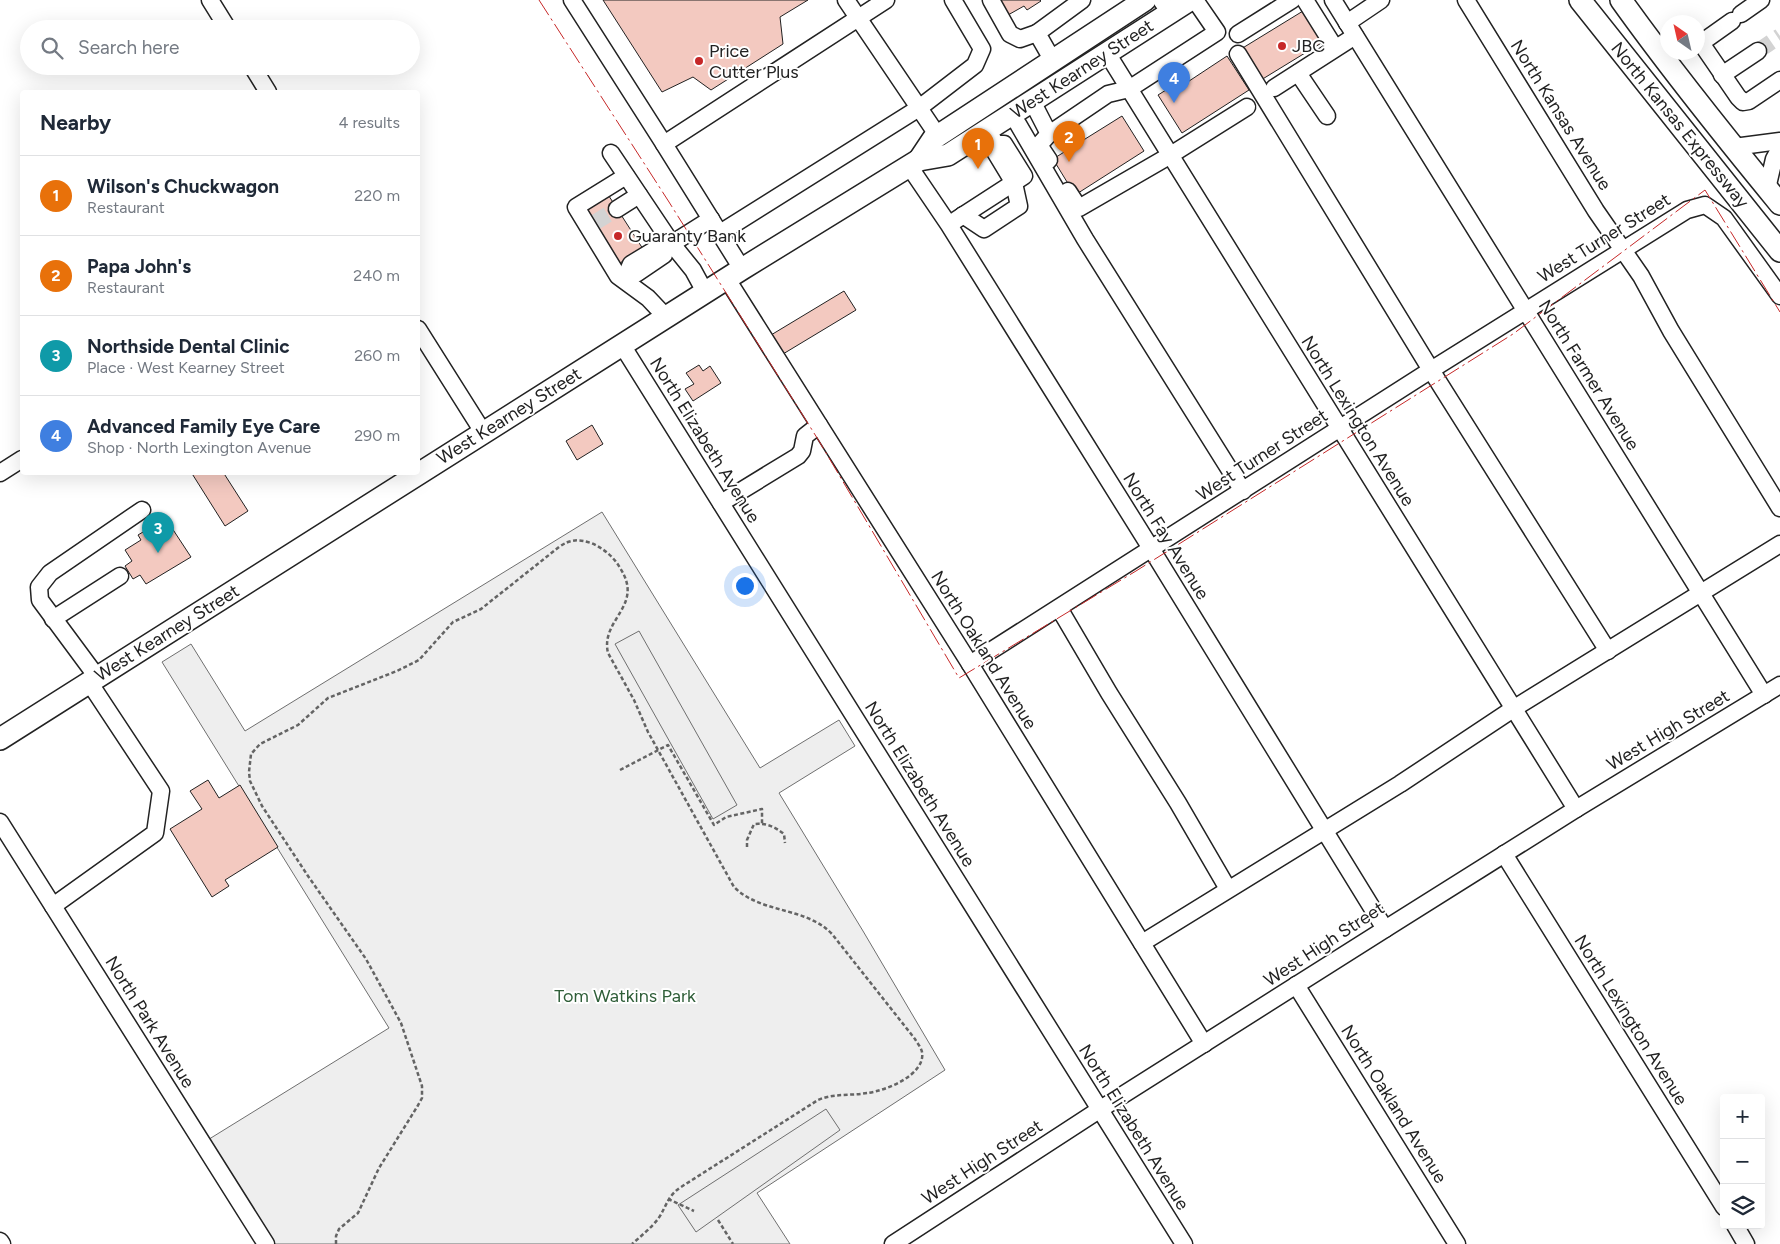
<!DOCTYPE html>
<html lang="en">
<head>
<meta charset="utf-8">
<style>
  body { margin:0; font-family:Figtree,sans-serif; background:#f2f2f3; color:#1f2937 }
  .controls { position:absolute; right:15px; bottom:15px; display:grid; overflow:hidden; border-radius:5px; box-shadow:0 5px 20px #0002 }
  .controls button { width:45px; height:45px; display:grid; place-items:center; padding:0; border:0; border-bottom:1px solid #e0e1e3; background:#fff; color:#1f2937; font:25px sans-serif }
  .compass { position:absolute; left:1660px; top:15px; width:45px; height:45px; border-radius:50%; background:#fff; box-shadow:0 5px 20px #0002; rotate:326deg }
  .you { position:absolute; left:744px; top:585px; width:18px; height:18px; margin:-12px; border:4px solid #fff; border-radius:50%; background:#1a73e8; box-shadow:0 0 0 8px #1a73e833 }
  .badge { display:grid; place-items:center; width:32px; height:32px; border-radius:50%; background:#0f766e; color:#fff; font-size:16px; font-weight:700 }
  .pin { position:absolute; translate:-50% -41px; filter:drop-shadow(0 1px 2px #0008) }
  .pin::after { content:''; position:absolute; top:26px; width:18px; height:15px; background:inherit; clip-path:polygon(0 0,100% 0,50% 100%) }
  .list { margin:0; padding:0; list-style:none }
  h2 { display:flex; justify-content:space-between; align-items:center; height:65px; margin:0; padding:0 20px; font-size:21px }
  h2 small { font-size:16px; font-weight:400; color:#747a83 }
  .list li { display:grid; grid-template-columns:32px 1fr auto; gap:15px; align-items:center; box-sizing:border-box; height:80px; padding:0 20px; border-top:1px solid #e0e1e3 }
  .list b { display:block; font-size:19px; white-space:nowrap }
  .list p { margin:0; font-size:16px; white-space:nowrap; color:#747a83 }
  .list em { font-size:16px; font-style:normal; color:#747a83 }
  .icon { flex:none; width:28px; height:28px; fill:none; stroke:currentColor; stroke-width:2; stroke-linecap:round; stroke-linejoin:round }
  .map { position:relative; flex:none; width:1780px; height:1244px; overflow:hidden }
  .search { position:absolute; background:#fff; box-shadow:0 5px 20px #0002; left:20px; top:20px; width:400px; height:55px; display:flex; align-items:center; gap:12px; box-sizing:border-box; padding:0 18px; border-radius:28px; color:#747a83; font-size:19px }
  .panel { position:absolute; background:#fff; box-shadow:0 5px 20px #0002; left:20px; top:90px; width:400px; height:385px; border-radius:5px }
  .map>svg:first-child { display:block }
  .green { fill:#eee; stroke:#6f6f6f }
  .parking { fill:#ededed; stroke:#6f6f6f }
  .building { fill:#f3c9c0; stroke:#222 }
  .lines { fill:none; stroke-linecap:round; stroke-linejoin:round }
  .minor-tunnel { stroke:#d3d3d3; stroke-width:16; stroke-dasharray:16 8; stroke-linecap:butt }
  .minor-casing { stroke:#222; stroke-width:19 }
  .major-casing { stroke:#222; stroke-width:24 }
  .path { stroke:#646464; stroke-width:2.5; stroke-dasharray:4 2.5; stroke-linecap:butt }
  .minor { stroke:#fff; stroke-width:16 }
  .major { stroke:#fff; stroke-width:21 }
  .power { stroke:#c62828; stroke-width:1; stroke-dasharray:18 4 2.5 4; stroke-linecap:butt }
  .poi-dot { fill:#c62828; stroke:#fff; stroke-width:2 }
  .labels { text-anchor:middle; stroke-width:4; stroke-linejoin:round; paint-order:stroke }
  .poi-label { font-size:18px; fill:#222; stroke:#fff; text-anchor:start }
  .street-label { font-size:18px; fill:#222; stroke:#fff }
  .park-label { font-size:18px; fill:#2f5e38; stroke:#fff }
</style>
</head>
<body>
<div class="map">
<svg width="1780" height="1244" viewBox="0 0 1780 1244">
  <rect width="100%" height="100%" fill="#fff"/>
  <polygon class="green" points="602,512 760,768 839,720 855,746 779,793 863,931 945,1070 757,1193 790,1244 271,1244 206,1141 389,1028 162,662 191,644 245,731"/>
  <g class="parking">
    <polygon points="639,631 737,805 713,819 615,644"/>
    <polygon points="826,1109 840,1130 696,1232 678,1205"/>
  </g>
  <g class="building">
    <polygon points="603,0 808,0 780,17 783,44 711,90 693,77 662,92"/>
    <polygon points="998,0 1040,0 1041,1 1027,10 1024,6 1008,15"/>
    <polygon points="1303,11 1323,42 1261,80 1241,49"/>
    <polygon points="1227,56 1249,90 1182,133 1158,95 1174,85 1177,89"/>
    <polygon points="1122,116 1144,151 1075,195 1053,159"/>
    <polygon points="607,193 643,249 620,263 585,208"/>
    <polygon points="844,291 856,310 783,354 771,335"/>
    <polygon points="699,365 703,371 710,366 721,383 693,401 685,389 694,384 686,373"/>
    <polygon points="592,425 603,444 577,460 566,441"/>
    <polygon points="191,472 223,472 248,511 225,526"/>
    <polygon points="168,522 191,557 146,584 140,575 133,579 125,566 132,561 125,550 141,540 138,535 148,529 152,533"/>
    <polygon points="208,780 219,798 240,785 278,847 225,880 229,886 212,897 170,829 202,809 190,791"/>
  </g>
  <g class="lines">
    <g class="minor-tunnel">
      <polyline points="1758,51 1780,36"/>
      <polyline points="594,223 617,209"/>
    </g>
    <g class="minor-casing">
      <g id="minor">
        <polyline points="210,0 228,29"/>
        <polyline points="572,0 664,144 886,0"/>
        <polyline points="846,0 938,136"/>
        <polyline points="991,0 1010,34 1020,39 1037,33"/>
        <polyline points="1161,0 1170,13"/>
        <polyline points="1305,0 1335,48"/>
        <polyline points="1333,0 1764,695"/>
        <polyline points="1466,0 1596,211 1641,276 1671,331 1780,508"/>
        <polyline points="1741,14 1761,0"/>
        <polyline points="1732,21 1701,43 1738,97 1743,102 1749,101 1780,80"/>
        <polyline points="1347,23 1381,0"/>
        <polyline points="1238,34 1292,0"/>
        <polyline points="1107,53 1576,809"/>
        <polyline points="1238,54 1431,370 1608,651"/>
        <polyline points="1053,61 1037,33 1082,0"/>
        <polyline points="252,66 268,92"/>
        <polyline points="1298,73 1327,116"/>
        <polyline points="1722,75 1758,51"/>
        <polyline points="1274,88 1355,36"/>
        <polyline points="1032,101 1049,134 1108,94 1129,89 1217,32 1195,0"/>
        <polyline points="1018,124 1085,239 1243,491"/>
        <polyline points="664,144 742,269"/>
        <polyline points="1734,147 1780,141"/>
        <polyline points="611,153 672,244 693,270 705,292"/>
        <polyline points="1049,160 1039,145 1049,134"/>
        <polyline points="909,166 949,225 1152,550 1385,929"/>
        <polyline points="626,176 576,207 618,276 648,298 666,317"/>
        <polyline points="1767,189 1774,159 1780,148"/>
        <polyline points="1068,191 1079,208 1169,156 1247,107"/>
        <polyline points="617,209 639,195"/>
        <polyline points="963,215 984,229 1019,206 1014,183 994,150 996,144 987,130"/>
        <polyline points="956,220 1024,176 1004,144 996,144"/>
        <polyline points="720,233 919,108 975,65 982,49 953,0"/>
        <polyline points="665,248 664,255 636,274 628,271 631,264 659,247 665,248 711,219"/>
        <polyline points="727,279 970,664 1204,1044"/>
        <polyline points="418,329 483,432"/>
        <polyline points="622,345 1184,1244"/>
        <polyline points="0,473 22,459"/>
        <polyline points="721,503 798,456 802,451 805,436 819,425"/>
        <polyline points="1059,608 1109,693 1178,803 1228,889"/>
        <polyline points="53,619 120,576"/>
        <polyline points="970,664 1431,370 1687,210 1705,205 1724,218 1780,296"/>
        <polyline points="97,677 40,600 39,587 50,573 142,510"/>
        <polyline points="0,822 266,1244"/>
        <polyline points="1504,854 1724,1207"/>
        <polyline points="53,906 155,833 161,791 89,682"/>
        <polyline points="1142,943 1400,784 1513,709 1780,544"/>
        <polyline points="1296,985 1457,1244"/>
        <polyline points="1735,1225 1746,1244"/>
        <polyline points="0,1241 2,1244"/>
        <polyline points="893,1244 1099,1110 1393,924 1576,809 1780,685"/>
      </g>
    </g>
    <g class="major-casing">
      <g id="major">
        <polyline points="1580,0 1780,251"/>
        <path d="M1621,0C1671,70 1725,137 1780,204"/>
        <polyline points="919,160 933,139 1145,0"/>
        <polyline points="0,739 742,269 919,160 948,155 1190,0"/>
      </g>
    </g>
    <g class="path">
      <polyline points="620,770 668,745 714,825 726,817 762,809 762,824"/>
      <path d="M747,847V840L754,824C766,823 774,826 784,834L785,843"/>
      <polyline points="668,1199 694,1211"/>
      <polyline points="718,1220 733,1244"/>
      <path d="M336,1244V1236L339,1229L358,1213L379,1168L417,1107L422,1098V1086L401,1023L366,959L308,876L262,806L250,781L249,772L251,754L260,744L298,725L328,698L397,671L419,660L453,622L481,609L559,547C570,539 579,539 591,543C603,548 614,557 620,568C645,606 600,619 608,653L634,700L648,732L734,887C756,909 790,908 816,922C822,925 827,929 832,934L915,1039C917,1043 921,1047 922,1052C926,1075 885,1091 867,1093C850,1096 834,1093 818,1100L681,1187C667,1196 667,1206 658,1219C651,1228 641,1236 632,1244"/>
    </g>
    <use href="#minor" class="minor"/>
    <use href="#major" class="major"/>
    <polyline class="power" points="539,0 669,202 819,441 959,678 1136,571 1513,334 1705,190 1780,312"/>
  </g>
  <g class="poi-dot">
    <circle cx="1282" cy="46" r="5"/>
    <circle cx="699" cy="61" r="5"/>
    <circle cx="618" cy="236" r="5"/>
  </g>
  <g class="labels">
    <g class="poi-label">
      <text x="1292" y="52">JBC</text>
      <text x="709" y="57">Price<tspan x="709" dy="21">Cutter Plus</tspan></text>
      <text x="628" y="242">Guaranty Bank</text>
    </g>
    <g class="street-label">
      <text transform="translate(1082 69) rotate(-33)" y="6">West Kearney Street</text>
      <text transform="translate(1561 115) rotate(58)" y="6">North Kansas Avenue</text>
      <text transform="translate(1680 125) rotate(51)" y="6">North Kansas Expressway</text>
      <text transform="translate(1604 238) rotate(-32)" y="6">West Turner Street</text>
      <text transform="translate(1589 375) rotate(58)" y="6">North Farmer Avenue</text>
      <text transform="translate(509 416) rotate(-32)" y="6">West Kearney Street</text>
      <text transform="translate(1358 421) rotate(58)" y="6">North Lexington Avenue</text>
      <text transform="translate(705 440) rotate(58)" y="6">North Elizabeth Avenue</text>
      <text transform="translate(1262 455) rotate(-33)" y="6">West Turner Street</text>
      <text transform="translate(1166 536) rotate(58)" y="6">North Fay Avenue</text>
      <text transform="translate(167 633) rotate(-32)" y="6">West Kearney Street</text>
      <text transform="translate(984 650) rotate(58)" y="6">North Oakland Avenue</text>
      <text transform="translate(1668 730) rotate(-31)" y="6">West High Street</text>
      <text transform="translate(920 784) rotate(58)" y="6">North Elizabeth Avenue</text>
      <text transform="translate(1324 944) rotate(-33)" y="6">West High Street</text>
      <text transform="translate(1631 1020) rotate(58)" y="6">North Lexington Avenue</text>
      <text transform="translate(150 1022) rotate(58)" y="6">North Park Avenue</text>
      <text transform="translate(1394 1104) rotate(58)" y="6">North Oakland Avenue</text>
      <text transform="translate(1134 1127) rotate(58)" y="6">North Elizabeth Avenue</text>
      <text transform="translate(982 1162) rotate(-33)" y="6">West High Street</text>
    </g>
    <g class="park-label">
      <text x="625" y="1002">Tom Watkins Park</text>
    </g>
  </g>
</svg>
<div class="controls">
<button>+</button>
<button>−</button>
<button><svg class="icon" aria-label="layers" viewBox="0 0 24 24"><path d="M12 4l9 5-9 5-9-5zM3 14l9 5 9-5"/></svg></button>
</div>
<svg class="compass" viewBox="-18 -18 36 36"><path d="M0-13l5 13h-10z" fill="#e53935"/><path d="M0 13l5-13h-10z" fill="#747a83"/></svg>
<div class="you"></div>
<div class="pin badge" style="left:978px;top:169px;background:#e8710a">1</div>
<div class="pin badge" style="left:1069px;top:162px;background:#e8710a">2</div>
<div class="pin badge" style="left:158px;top:553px;background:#0f9aa8">3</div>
<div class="pin badge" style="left:1174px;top:103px;background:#3f7fe0">4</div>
<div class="search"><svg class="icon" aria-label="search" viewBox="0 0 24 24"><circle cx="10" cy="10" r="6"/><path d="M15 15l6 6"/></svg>Search here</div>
<section class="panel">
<h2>Nearby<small>4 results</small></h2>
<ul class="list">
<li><span class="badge" style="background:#e8710a">1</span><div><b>Wilson's Chuckwagon</b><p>Restaurant</p></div><em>220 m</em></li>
<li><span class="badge" style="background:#e8710a">2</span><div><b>Papa John's</b><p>Restaurant</p></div><em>240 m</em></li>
<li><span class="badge" style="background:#0f9aa8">3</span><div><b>Northside Dental Clinic</b><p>Place · West Kearney Street</p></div><em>260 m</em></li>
<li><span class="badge" style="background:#3f7fe0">4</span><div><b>Advanced Family Eye Care</b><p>Shop · North Lexington Avenue</p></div><em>290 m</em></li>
</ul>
</section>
</div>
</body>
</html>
